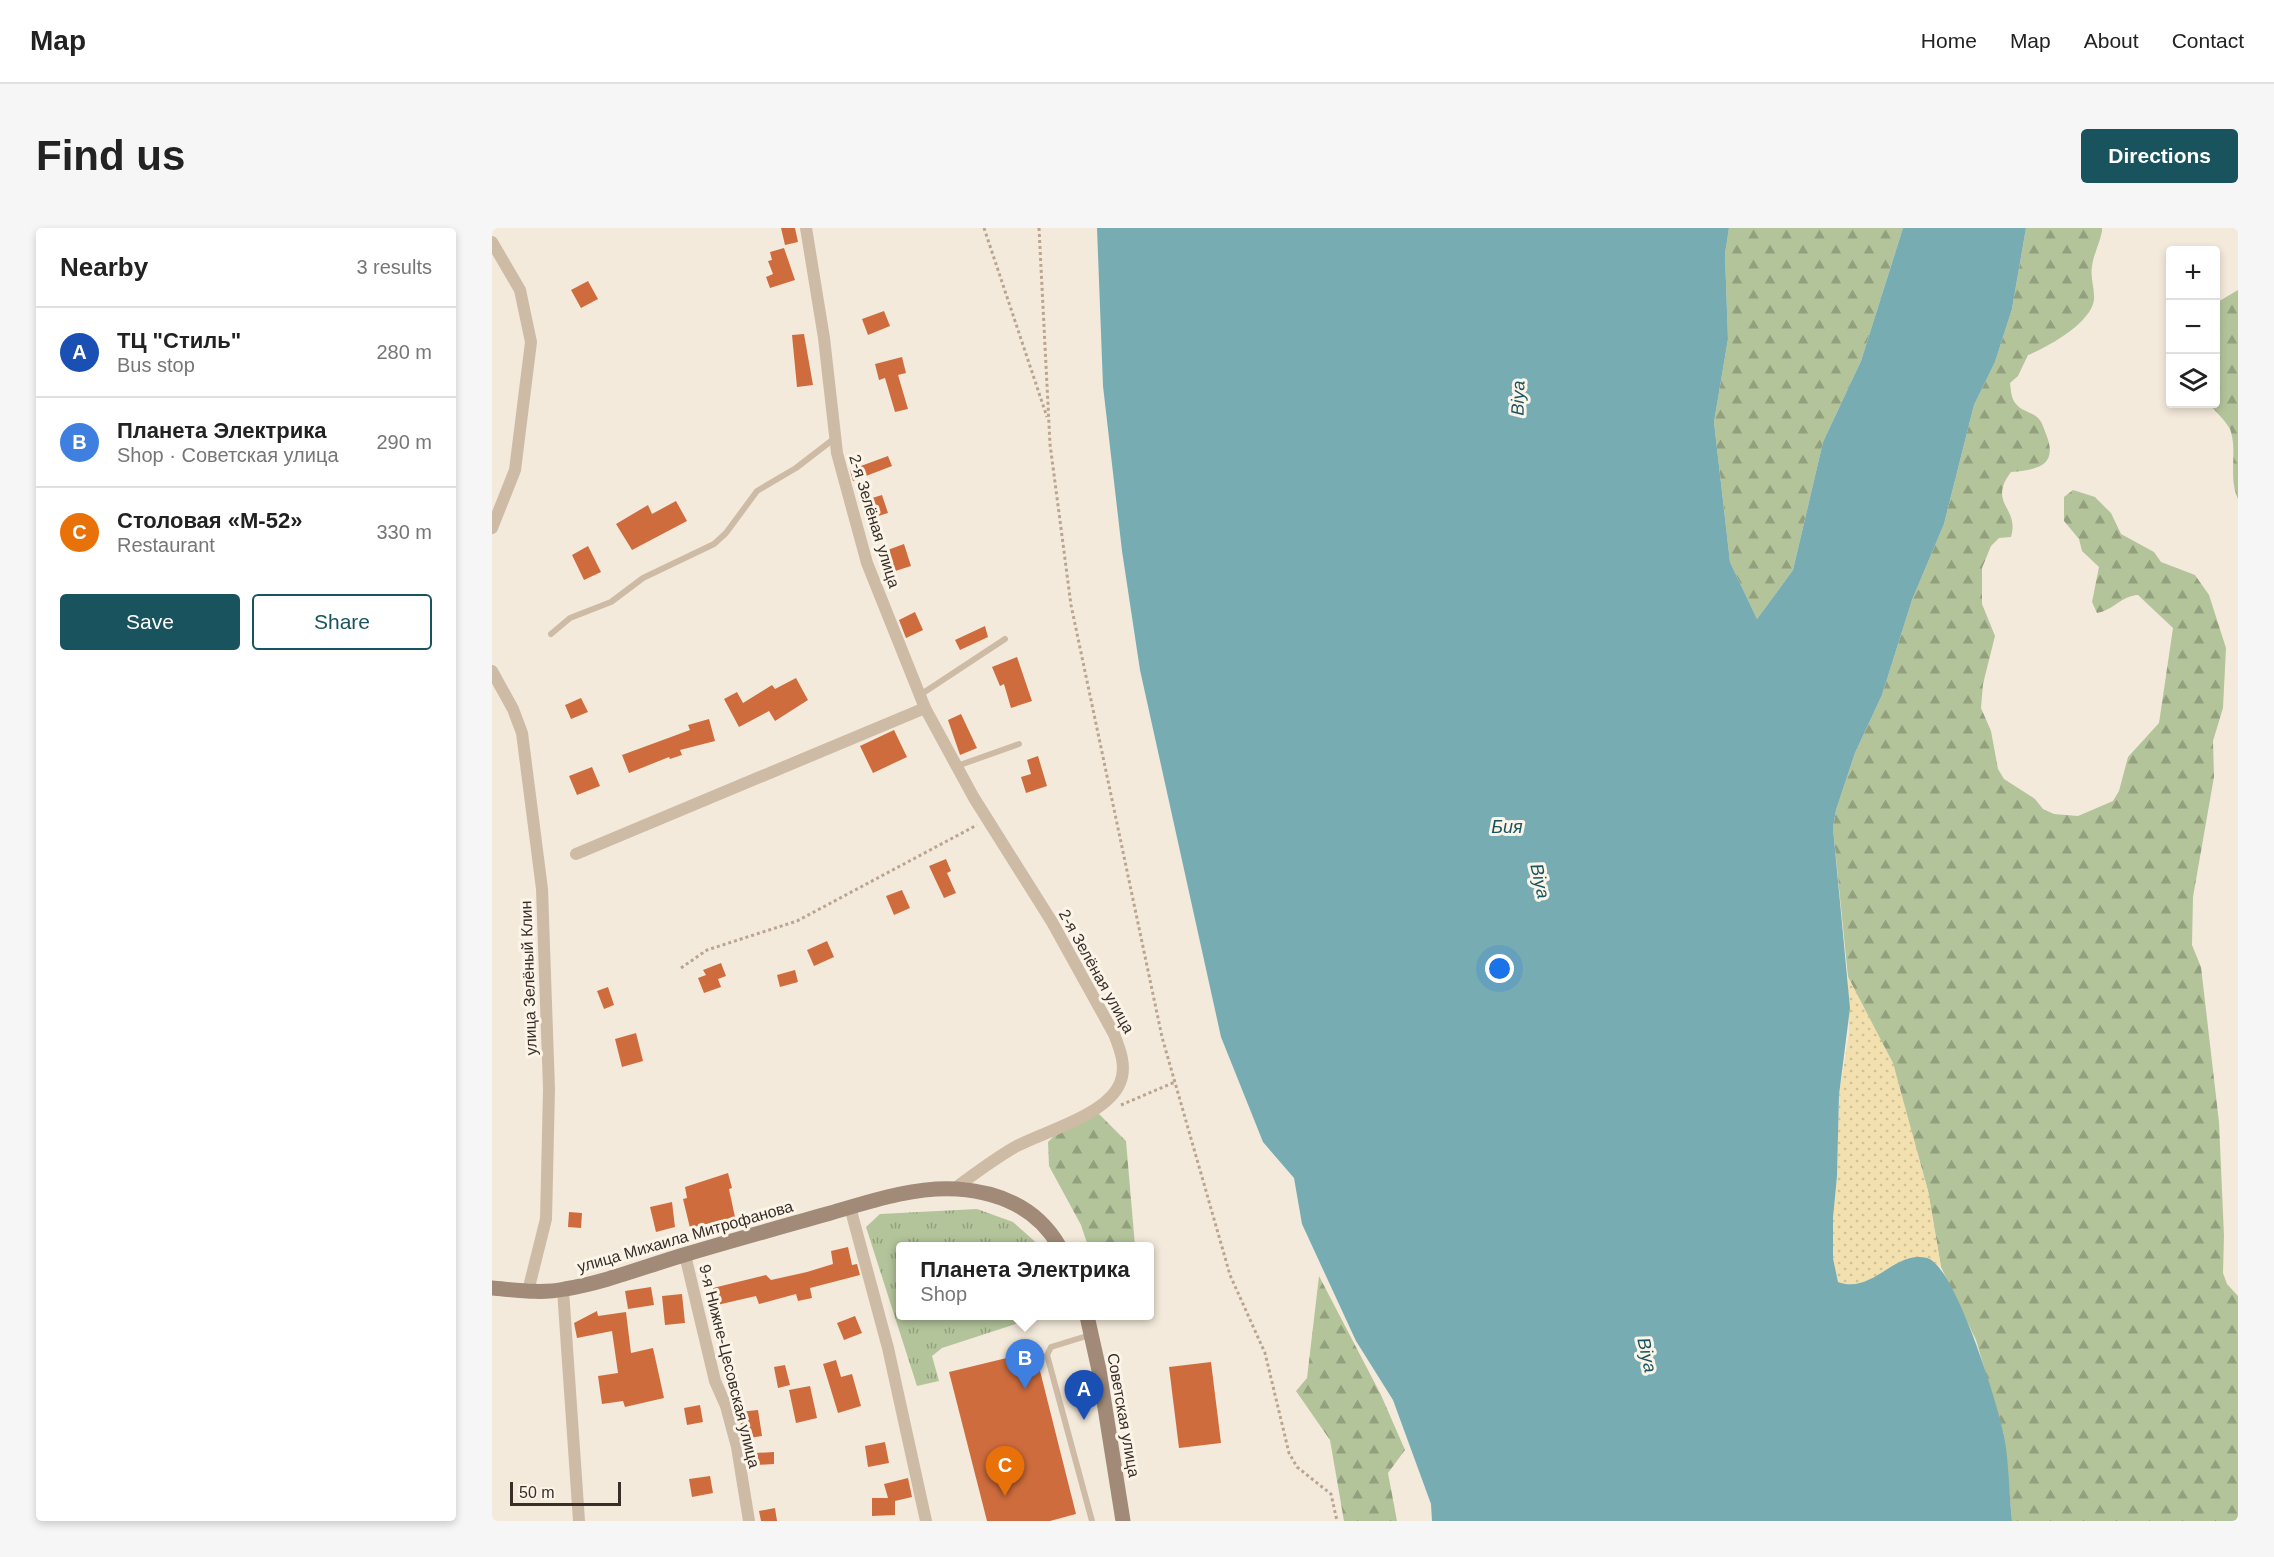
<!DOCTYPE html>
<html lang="en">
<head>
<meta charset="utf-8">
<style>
  body { margin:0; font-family:Arial,sans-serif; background:#f6f6f6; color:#222 }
  .controls { position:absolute; right:18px; top:18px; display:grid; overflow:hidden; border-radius:6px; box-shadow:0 3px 9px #0003 }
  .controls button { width:54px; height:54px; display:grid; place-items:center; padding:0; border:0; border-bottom:2px solid #e0e0e0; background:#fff; color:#222; font:30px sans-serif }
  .scale { position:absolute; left:18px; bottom:15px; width:111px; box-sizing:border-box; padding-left:6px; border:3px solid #392e28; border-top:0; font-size:16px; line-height:21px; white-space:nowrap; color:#392e28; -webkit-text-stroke:4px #fbf4e8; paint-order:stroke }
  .you { position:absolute; left:1008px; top:741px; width:21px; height:21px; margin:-15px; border:4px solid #fff; border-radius:50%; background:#1a73e8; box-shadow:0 0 0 9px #1a73e833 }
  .badge { display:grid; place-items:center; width:39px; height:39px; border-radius:50%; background:#19545e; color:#fff; font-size:20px; font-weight:700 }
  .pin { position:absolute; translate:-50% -50px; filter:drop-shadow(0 2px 3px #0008) }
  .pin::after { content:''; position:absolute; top:32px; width:21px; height:18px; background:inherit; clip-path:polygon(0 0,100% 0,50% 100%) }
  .popup { position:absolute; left:404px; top:1014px; width:258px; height:78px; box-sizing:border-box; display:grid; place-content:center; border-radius:6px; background:#fff; filter:drop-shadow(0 2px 4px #0005); font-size:20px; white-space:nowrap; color:#767676 }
  .popup b { font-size:22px; color:#222 }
  .popup::after { content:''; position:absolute; left:50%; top:100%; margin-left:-12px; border:12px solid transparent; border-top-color:#fff }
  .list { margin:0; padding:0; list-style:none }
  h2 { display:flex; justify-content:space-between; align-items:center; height:78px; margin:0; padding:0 24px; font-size:26px }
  h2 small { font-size:20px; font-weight:400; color:#767676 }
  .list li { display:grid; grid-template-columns:39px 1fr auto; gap:18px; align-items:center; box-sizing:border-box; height:90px; padding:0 24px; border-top:2px solid #e0e0e0 }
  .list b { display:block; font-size:22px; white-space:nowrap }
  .list p { margin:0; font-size:20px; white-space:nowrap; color:#767676 }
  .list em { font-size:20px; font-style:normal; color:#767676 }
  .actions { display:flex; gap:12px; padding:18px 24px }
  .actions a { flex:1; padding:14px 0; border:2px solid #19545e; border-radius:6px; text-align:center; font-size:21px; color:#19545e }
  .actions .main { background:#19545e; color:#fff }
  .icon { flex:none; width:33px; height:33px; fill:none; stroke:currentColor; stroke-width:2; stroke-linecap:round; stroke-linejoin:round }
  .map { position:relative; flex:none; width:1746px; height:1293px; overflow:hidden; border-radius:6px }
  header { display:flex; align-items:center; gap:36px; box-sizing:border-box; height:84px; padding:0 30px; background:#fff; border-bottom:2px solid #e0e0e0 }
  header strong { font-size:28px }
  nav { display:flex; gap:33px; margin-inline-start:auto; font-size:21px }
  .intro { display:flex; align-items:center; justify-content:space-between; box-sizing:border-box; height:144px; padding:0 36px }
  h1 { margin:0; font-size:42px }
  .button { padding:15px 27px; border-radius:6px; background:#19545e; color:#fff; font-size:21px; font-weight:700 }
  main { display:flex; gap:36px; padding:0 36px }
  aside { flex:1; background:#fff; border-radius:6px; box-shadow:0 3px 9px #0003 }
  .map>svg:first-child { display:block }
  .grass { fill:url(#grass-tufts) }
  .forest { fill:url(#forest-firs) }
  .sand { fill:url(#sand-dots) }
  .water { fill:#78acb3 }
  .building { fill:#cf6c3e }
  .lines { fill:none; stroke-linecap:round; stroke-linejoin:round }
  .path { stroke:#b9a590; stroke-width:3; stroke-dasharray:3 3; stroke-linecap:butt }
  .service { stroke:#cdbba6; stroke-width:6 }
  .minor { stroke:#cdbba6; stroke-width:12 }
  .secondary { stroke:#a18a77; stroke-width:15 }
  .labels { text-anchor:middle; stroke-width:6; stroke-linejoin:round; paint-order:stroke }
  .street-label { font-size:16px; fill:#392e28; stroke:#fbf4e8 }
  .water-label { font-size:18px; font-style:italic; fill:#19545e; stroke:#fbf4e8 }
</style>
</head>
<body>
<header>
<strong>Map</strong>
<nav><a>Home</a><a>Map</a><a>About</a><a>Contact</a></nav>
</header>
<div class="intro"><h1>Find us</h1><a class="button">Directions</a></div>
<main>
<aside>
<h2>Nearby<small>3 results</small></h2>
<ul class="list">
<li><span class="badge" style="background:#1a4fb4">A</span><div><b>ТЦ &quot;Стиль&quot;</b><p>Bus stop</p></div><em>280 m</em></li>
<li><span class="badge" style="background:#3f7fe0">B</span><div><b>Планета Электрика</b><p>Shop · Советская улица</p></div><em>290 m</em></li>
<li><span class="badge" style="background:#e8710a">C</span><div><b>Столовая «М-52»</b><p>Restaurant</p></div><em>330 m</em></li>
</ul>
<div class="actions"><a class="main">Save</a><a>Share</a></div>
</aside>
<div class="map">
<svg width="1746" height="1293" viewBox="0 0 1746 1293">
  <defs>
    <pattern id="grass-tufts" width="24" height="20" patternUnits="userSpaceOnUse" patternTransform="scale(1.5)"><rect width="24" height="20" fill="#b3c49a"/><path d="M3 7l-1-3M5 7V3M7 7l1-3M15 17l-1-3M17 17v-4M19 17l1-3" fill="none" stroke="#93a07e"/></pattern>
    <pattern id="forest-firs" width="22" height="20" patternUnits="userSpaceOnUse" patternTransform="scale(1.5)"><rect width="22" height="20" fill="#b3c49a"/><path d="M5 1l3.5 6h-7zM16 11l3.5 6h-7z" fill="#93a07e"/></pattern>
    <pattern id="sand-dots" width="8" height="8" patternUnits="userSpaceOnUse" patternTransform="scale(1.5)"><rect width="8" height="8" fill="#f2e0af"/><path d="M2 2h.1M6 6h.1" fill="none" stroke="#d0c097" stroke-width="1.8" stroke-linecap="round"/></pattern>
  </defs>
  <rect width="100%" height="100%" fill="#f4eadb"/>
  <polygon class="grass" points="485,981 521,994 548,1018 408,1018 408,1088 548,1088 450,1120 440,1128 447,1153 425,1158 374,999 388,986"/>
  <g class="forest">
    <polygon points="1237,0 1411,0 1369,133 1331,214 1301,342 1265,391 1238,334 1222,194 1236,111 1233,26"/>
    <path d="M1534,0H1610V3C1608,15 1601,27 1600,39C1598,50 1603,61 1602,72C1599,95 1556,119 1536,127L1526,148L1518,155C1519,163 1519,171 1525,177C1530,183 1539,184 1545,189C1550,193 1552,201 1554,206C1567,238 1545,242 1519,244C1495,276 1528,279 1519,309L1507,310L1499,318L1490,340V376L1503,408L1491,456L1489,480L1499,503L1506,541L1512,551L1543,571L1551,581L1562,586L1586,588L1621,573L1627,563L1636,529L1667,495L1681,400L1646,367C1629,368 1622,382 1605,385L1600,374L1607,339L1590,323L1587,311L1572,293V269L1581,262L1603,269L1619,285L1629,306L1662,324L1669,334L1703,347L1717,367L1734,420L1731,480L1721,513L1722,549L1701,669L1700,717L1709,739L1727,894L1732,1008L1731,1045L1735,1056L1746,1068V1293H1520L1512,1207L1484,1112L1449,1039L1436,963L1400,835L1356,749L1341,600L1344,582L1363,525L1390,467L1420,372L1452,296L1482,177L1503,134L1520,81Z"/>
    <path d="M1746,62V271C1736,249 1746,223 1738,201C1733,192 1724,184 1717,176H1724V75Z"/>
    <polygon points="607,886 634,913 643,1018 596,1018 589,997 557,938 556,914 579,891"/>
    <polygon points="827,1048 889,1167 913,1222 896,1245 905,1293 852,1293 838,1212 804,1163 815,1150"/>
  </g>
  <path class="sand" d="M1356,749L1401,835L1436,963L1449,1039C1409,1009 1387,1069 1346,1054L1341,1030V990L1345,948L1347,867L1357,805Z"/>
  <path class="water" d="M605,0H1237L1233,26L1236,111L1222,194L1238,334L1265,391L1301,342L1331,214L1369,133L1411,0H1534L1520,81L1503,134L1482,177L1452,296L1420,372L1390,467L1363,525L1344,582L1341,600L1358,780L1347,867L1345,948L1341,990V1030L1346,1054C1380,1067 1402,1022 1435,1030C1463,1037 1506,1177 1512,1207C1517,1235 1517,1265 1520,1293H940L939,1276L901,1172L864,1113L810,996L802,950L771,914L729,809L648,442L630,323L611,158Z"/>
  <g class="building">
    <polygon points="289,0 303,0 306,14 293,17"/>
    <polygon points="292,20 303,52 278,60 274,49 281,46 276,33 280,32 278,24"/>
    <polygon points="96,53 106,71 89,80 79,62"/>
    <polygon points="392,83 398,98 376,107 370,91"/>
    <polygon points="312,106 321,157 305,159 300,107"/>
    <polygon points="410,129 414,145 406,147 416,181 403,184 393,150 387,152 383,136"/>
    <polygon points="396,228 400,238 361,253 358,242"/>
    <polygon points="390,267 396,285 383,289 377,271"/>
    <polygon points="184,273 195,293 140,322 124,296 156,277 160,286"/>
    <polygon points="412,316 419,338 397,345 390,324"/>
    <polygon points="96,318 109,344 92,352 80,327"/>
    <polygon points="423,384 431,402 414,410 407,392"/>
    <polygon points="493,398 496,409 468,422 463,412"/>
    <polygon points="525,429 540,473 519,480 512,456 508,458 500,439"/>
    <polygon points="304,450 316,472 283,493 277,483 247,499 232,471 245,464 251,475 280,457 283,461"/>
    <polygon points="89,470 96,484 79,491 73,477"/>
    <polygon points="469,486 485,520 468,527 456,492"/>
    <polygon points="217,491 223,513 188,522 190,527 178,531 177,529 137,545 130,527 198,502 196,497"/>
    <polygon points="402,502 415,529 381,545 368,518"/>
    <polygon points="546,528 555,558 534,565 529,549 539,546 535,532"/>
    <polygon points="100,539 108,558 85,567 77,548"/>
    <polygon points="454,631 459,643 455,645 464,665 452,670 437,638"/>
    <polygon points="410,662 418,680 402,687 394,668"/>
    <polygon points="335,713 342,729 322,738 315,722"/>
    <polygon points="229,735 234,748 226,751 229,759 212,765 206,750 214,747 211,742"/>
    <polygon points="303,742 306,754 288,759 285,747"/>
    <polygon points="116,759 122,777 112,781 105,763"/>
    <polygon points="144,805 151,833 130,839 123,811"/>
    <polygon points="236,945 240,960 237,961 243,989 198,1000 191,971 195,970 193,959"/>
    <polygon points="180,974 183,999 164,1004 158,979"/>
    <polygon points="77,984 90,985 89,1000 76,999"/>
    <polygon points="356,1019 360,1037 365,1036 368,1047 318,1060 320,1070 306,1073 304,1066 267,1076 264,1068 225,1077 221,1060 274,1047 279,1052 315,1044 341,1036 339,1023"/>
    <polygon points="159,1059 162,1077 136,1081 133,1063"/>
    <polygon points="190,1066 193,1095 173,1097 170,1068"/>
    <polygon points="105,1083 106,1088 134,1084 139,1125 161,1120 172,1170 133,1179 131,1173 110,1176 106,1148 126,1145 120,1103 85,1110 82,1095"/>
    <polygon points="363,1088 370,1105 352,1112 345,1095"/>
    <polygon points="543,1123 584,1286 558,1293 495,1293 457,1144"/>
    <polygon points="344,1132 349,1149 360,1146 369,1178 346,1185 331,1136"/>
    <polygon points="719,1134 729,1215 687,1220 677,1139"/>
    <polygon points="293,1137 298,1157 286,1160 282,1139"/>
    <polygon points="318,1158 325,1190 304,1195 297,1162"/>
    <polygon points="208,1177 211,1194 195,1197 192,1180"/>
    <polygon points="266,1182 270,1208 251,1211 247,1184"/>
    <polygon points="393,1214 397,1235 376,1239 373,1218"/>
    <polygon points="282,1224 282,1236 265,1237 264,1225"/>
    <polygon points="218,1248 221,1265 200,1269 197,1251"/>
    <polygon points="416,1250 420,1269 403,1273 403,1287 380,1288 380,1270 396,1270 392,1256"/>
    <polygon points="283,1280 285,1293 269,1293 267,1283"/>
  </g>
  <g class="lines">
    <g class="path">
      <polyline points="492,0 555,189"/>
      <polyline points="547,0 558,216 579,377 670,809 738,1047 773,1125 797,1225 805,1239 839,1266 845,1293"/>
      <polyline points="189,740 215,722 305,693 485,597"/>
      <polyline points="629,877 683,854"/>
    </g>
    <g class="service">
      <polyline points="59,406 78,390 119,374 151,350 222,316 234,305 265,263 304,240 343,210"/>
      <polyline points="428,467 513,411"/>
      <polyline points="465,538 527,516"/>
      <polyline points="598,1107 559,1119 555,1127 600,1293"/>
    </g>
    <g class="minor">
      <path d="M314,0L332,110L345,225L375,335L433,480L482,570L560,694L622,806C628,821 635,839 628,855C615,887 553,903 523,919C502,931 482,946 462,961"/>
      <polyline points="0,14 28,62 39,114 23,242 0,300"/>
      <polyline points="0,443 21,481 30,505 50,661 57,861 54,991 36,1063"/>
      <polyline points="84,626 433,480"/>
      <polyline points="358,979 396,1120 434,1293"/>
      <polyline points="193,1027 223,1153 234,1178 245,1219 257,1293"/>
      <polyline points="71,1062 87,1293"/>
    </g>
    <g class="secondary">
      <path d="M0,1060C24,1062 49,1066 73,1061C115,1054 154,1038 195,1026C242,1012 289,999 335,986C376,974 423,958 465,961C507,964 545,980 567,1018"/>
      <polyline points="595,1088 607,1142 631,1293"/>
    </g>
  </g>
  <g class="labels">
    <g class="street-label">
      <text transform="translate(383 293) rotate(73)" y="6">2-я Зелёная улица</text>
      <text transform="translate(605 743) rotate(61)" y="6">2-я Зелёная улица</text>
      <text transform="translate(36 750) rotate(-92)" y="6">улица Зелёный Клин</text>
      <text transform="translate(193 1008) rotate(-16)" y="6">улица Михаила Митрофанова</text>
      <text transform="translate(238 1138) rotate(76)" y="6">9-я Нижне-Цесовская улица</text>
      <text transform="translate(632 1187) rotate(80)" y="6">Советская улица</text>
    </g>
    <g class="water-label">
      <text transform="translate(1026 170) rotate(-88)" y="6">Biya</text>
      <text x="1015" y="605">Бия</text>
      <text transform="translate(1048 653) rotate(77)" y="6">Biya</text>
      <text transform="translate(1155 1127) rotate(77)" y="6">Biya</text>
    </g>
  </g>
</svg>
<div class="controls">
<button>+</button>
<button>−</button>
<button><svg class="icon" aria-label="layers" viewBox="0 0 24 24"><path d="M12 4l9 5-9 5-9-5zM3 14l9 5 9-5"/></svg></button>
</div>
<div class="scale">50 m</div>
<div class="you"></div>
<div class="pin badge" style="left:592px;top:1192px;background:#1a4fb4">A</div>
<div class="pin badge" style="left:533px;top:1161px;background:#3f7fe0">B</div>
<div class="popup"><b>Планета Электрика</b>Shop</div>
<div class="pin badge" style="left:513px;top:1268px;background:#e8710a">C</div>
</div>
</main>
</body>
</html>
